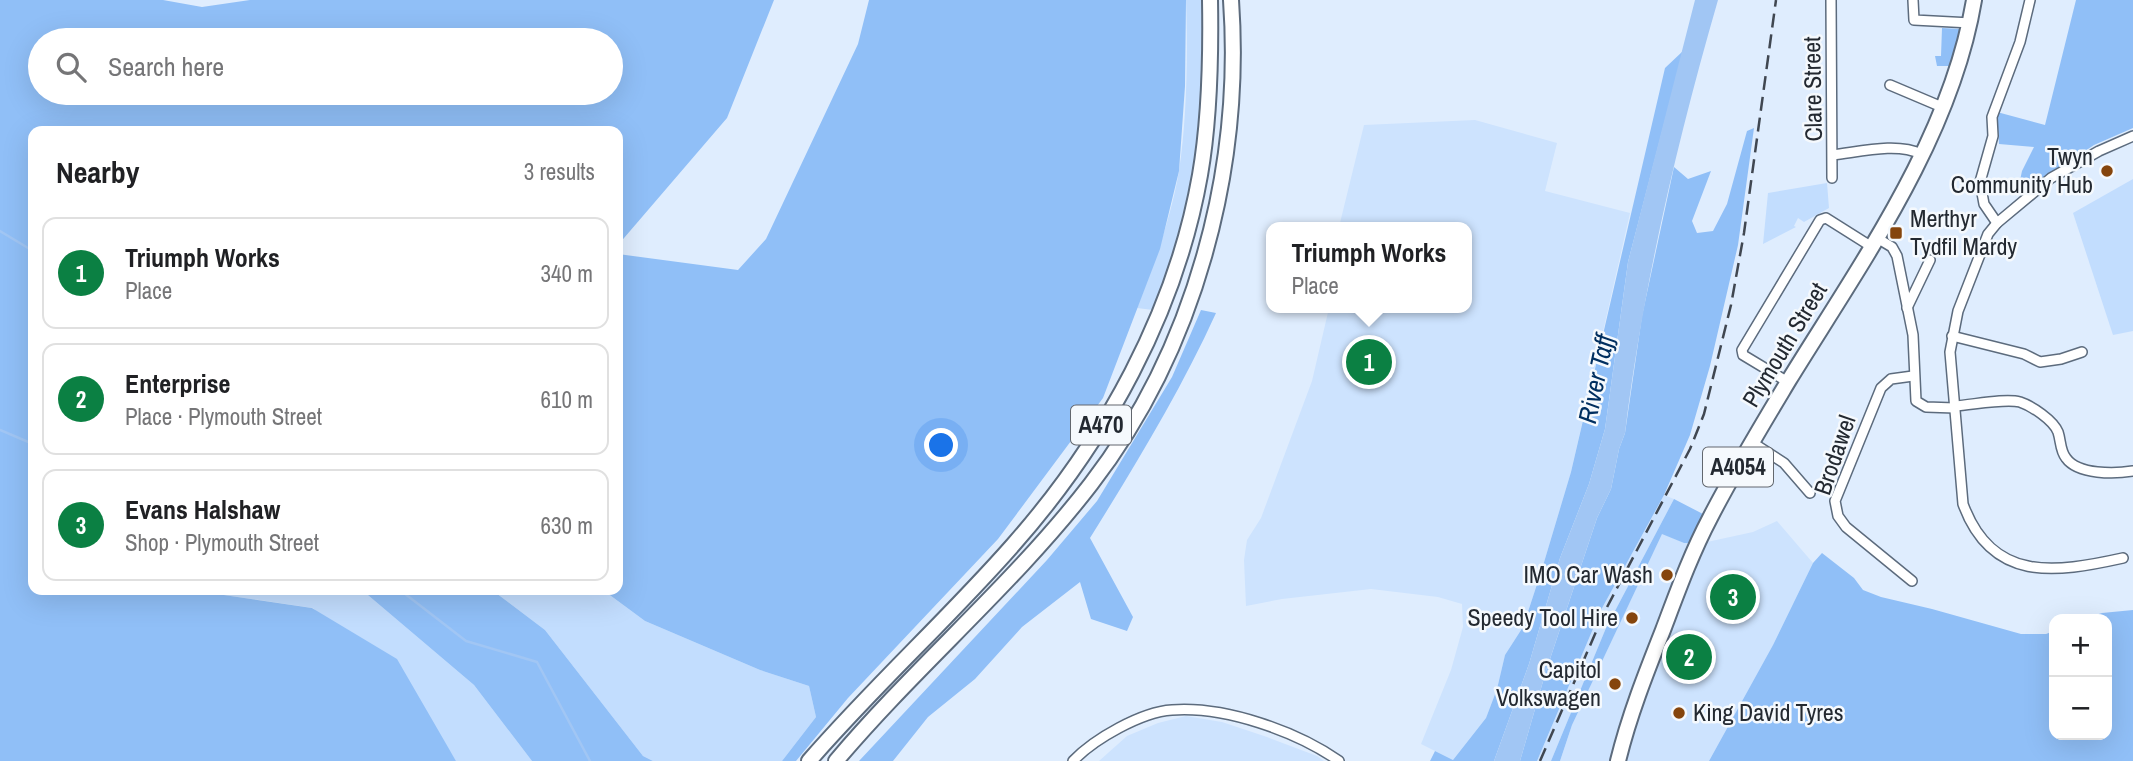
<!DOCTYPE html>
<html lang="en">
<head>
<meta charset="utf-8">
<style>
  body { margin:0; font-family:"Archivo Narrow",sans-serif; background:#f6f6f6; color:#202124 }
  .controls { position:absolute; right:21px; bottom:21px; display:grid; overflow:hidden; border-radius:14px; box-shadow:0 7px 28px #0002 }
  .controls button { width:63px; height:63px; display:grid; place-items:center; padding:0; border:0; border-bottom:2px solid #e0e0e0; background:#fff; color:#202124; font:35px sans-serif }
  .you { position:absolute; left:942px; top:446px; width:24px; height:24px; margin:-18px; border:5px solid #fff; border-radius:50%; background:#1a73e8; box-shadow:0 0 0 10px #1a73e833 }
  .badge { display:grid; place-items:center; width:46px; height:46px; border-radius:50%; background:#0b8043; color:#fff; font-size:23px; font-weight:700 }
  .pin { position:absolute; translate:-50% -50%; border:4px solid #fff; box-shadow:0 2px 7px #0006 }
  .popup { position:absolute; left:1266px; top:222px; width:206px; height:91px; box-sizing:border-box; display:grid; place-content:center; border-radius:14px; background:#fff; filter:drop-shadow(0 2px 5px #0005); font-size:23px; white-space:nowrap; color:#757577 }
  .popup b { font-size:26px; color:#202124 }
  .popup::after { content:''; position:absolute; left:50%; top:100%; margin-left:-14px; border:14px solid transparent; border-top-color:#fff }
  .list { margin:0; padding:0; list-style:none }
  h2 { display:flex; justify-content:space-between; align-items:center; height:91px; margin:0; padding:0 28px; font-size:30px }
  h2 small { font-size:23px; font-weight:400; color:#757577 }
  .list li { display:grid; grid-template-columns:46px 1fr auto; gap:21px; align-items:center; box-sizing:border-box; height:112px; margin:0 14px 14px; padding:0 14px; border:2px solid #e0e0e0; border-radius:14px }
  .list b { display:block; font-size:26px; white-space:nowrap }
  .list p { margin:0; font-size:23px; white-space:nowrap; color:#757577 }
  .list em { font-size:23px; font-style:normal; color:#757577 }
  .icon { flex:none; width:38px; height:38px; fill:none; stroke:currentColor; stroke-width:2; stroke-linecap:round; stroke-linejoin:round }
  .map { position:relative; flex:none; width:2133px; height:761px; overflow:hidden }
  .search { position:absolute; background:#fff; box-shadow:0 7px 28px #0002; left:28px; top:28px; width:595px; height:77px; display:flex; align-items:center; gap:18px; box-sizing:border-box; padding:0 24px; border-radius:38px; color:#757577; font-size:26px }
  .panel { position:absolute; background:#fff; box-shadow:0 7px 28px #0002; left:28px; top:126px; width:595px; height:469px; border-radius:14px }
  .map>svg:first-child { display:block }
  .built { fill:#cde3fe }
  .green { fill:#c2ddfe }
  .forest { fill:#90bff7; fill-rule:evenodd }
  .water { fill:#a1c6f4 }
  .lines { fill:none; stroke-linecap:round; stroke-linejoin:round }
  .stream { stroke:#a1c6f4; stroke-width:2.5 }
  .minor-casing { stroke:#5c6b7d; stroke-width:12 }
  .primary-casing { stroke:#5c6b7d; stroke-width:18 }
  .trunk-casing { stroke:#5c6b7d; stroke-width:18 }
  .minor { stroke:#fff; stroke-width:9 }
  .primary { stroke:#fff; stroke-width:14 }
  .trunk { stroke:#fff; stroke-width:14 }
  .rail { stroke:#404751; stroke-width:2.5; stroke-dasharray:14 7; stroke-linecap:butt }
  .poi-dot { fill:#85450d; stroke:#f5f9fd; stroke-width:2.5 }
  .labels { text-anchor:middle; stroke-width:5; stroke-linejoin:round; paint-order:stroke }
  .shield { fill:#f5f9fd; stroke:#62676e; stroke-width:2 }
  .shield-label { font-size:23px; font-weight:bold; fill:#232931 }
  .street-label { font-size:24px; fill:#232931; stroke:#f5f9fd }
  .poi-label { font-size:24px; fill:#232931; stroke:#f5f9fd; text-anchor:end }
  .water-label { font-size:26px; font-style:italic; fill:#002f60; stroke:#f5f9fd }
</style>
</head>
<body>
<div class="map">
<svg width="2133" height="761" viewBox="0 0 2133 761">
  <rect width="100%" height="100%" fill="#dfedfe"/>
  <g class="built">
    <polygon points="1475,120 1557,143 1545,191 1630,213 1571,472 1542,569 1523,627 1505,655 1497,689 1486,718 1453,760 1421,744 1451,670 1463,627 1462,604 1438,597 1371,589 1282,599 1246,606 1244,560 1247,540 1261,518 1312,381 1329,308 1467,308 1467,227 1339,227 1364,125"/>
    <polygon points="1664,495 1674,499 1606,628 1551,761 1537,761 1601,610"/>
    <polygon points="1777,521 1813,563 1773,645 1709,761 1560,761 1572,725 1662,533 1684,543 1707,542 1753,532"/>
    <polygon points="1186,716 1222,722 1267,737 1317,756 1324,761 1099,761 1127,736 1158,723"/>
  </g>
  <g class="green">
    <path d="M1186,0H1202C1202,45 1203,89 1198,134C1192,194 1175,254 1153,310L1137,308C1154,264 1171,218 1179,171C1187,118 1188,53 1186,0Z"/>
    <polygon points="2133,179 2133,331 2113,335 2073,213"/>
    <polygon points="1827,183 1829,208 1804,222 1798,218 1794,226 1796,227 1763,244 1768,193"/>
    <polygon points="190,590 362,590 474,685 532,761 456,761 434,726 313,608"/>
    <polygon points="492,590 603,590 645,621 760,670 809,686 816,717 782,761 653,761 643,756 545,630"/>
  </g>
  <g class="forest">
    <path d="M0,0H163L202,7L250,0H774L727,118L618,245V131H33V590H190L312,608L397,659L456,761H0ZM40,40H611V93H40Z"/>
    <polygon points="869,0 1186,0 1185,86 1179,171 1160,249 1103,398 998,539 848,698 796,761 782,761 816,717 809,686 760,670 645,621 603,590 618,590 618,254 738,270 766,239 858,44"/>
    <polygon points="2076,0 2133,0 2133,128 2094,145 2024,192 2019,185 2022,171 2034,147 1999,144 1997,112 2045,125"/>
    <polygon points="1942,28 1961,29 1950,66 1937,66 1935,56 1941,56"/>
    <polygon points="1683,51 1628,262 1605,429 1589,484 1560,558 1529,664 1494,761 1430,761 1435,751 1453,760 1486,718 1497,689 1505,655 1523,627 1542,569 1571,472 1665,68"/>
    <polygon points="1754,128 1738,245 1710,366 1690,435 1664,495 1601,610 1537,761 1520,761 1546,671 1597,518 1611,489 1619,449 1625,433 1642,316 1674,167 1688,179 1711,171 1692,221 1697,233 1713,231 1727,204 1747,131"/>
    <path d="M1201,310L1216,313C1180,392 1136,464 1090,538L1133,617L1127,631L1091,619L1080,582L1022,627L975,679L928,717L893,761H859L1047,560L1097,501L1172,377Z"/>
    <polygon points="1674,499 1703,514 1691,543 1684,543 1662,534 1572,725 1560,761 1551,761 1606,628"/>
    <polygon points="1822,553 1854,578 1863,590 1881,597 1932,609 2021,634 2046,634 2054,631 2054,735 2107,735 2107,619 2083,619 2102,613 2133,610 2133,761 1709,761 1773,645 1813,563"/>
    <polygon points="362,590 492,590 545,630 643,756 653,761 532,761 474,685"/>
  </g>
  <path class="water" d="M1695,0H1718C1677,142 1643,286 1625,433L1619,449L1611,489L1597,518L1546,671L1520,761H1494L1529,664L1560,558L1589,484L1605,429L1628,262Z"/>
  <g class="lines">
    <g class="stream">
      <polyline points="0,231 33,251"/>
      <polyline points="0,430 33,444"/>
      <polyline points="400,590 466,641 537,662 590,761"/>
    </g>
    <g class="minor-casing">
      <g id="minor">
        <polyline points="1831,0 1832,178"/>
        <polyline points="1913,0 1914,20 1971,23"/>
        <polyline points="1890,85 1942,107"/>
        <path d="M1833,155C1859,152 1897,142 1921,154"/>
        <polyline points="1997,223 1984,204 1980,182 1993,136 1992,117 2020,42 2030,0"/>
        <polyline points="1877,238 1892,247 1897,256 1913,335 1916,401 1926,407 1955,408"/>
        <polyline points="1907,308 1930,260"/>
        <polyline points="1952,336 2024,354 2040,362 2061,359 2082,352"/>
        <polyline points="1788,382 1743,355 1742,350 1820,220 1826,218 1872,247"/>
        <path d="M1955,406C1972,405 2005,398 2020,402C2032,406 2053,420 2058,432C2061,441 2060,451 2066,458C2078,475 2115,474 2133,471"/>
        <polyline points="1753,443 1784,463 1810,493"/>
        <path d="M2123,558C2055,573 1992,583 1963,504L1950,352L1958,311L1988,234L1997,223L2051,178L2099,151L2133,136"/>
        <polyline points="1912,581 1846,527 1838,516 1835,501 1881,388 1891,379 1913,376"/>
        <path d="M1073,761C1094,739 1141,712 1172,710C1225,706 1296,731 1339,761"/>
      </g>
    </g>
    <g class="primary-casing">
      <path id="primary" d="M1618,761C1629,716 1646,673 1663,630C1677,593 1691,554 1710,518C1734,471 1762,425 1789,380C1861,263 1951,138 1974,0"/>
    </g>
    <g class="trunk-casing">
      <g id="trunk">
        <path d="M809,761C874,686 948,619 1013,545C1105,441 1176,312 1200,175C1210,118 1211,58 1210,0"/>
        <path d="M836,761C917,665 1014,584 1091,484C1195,349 1243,169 1231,0"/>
      </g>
    </g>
    <use href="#minor" class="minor"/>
    <use href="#primary" class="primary"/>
    <use href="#trunk" class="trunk"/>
    <polyline class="rail" points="1540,761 1605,611 1690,449 1704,414 1731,305 1744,233 1776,0"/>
  </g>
  <g class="poi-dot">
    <circle cx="2107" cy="171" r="7"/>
    <rect x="1889" y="226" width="14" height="14" rx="3.5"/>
    <circle cx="1667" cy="575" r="7"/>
    <circle cx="1632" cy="618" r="7"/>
    <circle cx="1615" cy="684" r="7"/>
    <circle cx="1679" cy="713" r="7"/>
  </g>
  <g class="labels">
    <g class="shield">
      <rect x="1071" y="405.5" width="60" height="39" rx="5"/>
      <rect x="1703" y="447.5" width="70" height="39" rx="5"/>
    </g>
    <g class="shield-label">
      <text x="1101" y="433">A470</text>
      <text x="1738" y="475">A4054</text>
    </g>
    <g class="street-label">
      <text transform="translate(1813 89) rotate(-91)" y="8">Clare Street</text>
      <text transform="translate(1785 345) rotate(-59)" y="8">Plymouth Street</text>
      <text transform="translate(1835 455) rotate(-71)" y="8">Brodawel</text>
    </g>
    <g class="poi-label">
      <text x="2093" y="165">Twyn<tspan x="2093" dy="28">Community Hub</tspan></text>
      <text x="1910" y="227" text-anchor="start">Merthyr<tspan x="1910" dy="28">Tydfil Mardy</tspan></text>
      <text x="1653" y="583">IMO Car Wash</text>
      <text x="1618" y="626">Speedy Tool Hire</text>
      <text x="1601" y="678">Capitol<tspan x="1601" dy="28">Volkswagen</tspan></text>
      <text x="1693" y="721" text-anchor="start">King David Tyres</text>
    </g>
    <g class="water-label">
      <text transform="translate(1596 379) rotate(-78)" y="9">River Taff</text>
    </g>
  </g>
</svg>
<div class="controls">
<button>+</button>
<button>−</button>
</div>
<div class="you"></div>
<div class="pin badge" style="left:1369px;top:362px">1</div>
<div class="popup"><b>Triumph Works</b>Place</div>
<div class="pin badge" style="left:1689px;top:657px">2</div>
<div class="pin badge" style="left:1733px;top:597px">3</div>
<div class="search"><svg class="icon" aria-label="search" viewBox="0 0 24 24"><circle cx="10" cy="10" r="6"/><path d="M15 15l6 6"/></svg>Search here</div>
<section class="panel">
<h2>Nearby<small>3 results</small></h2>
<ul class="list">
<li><span class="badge">1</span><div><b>Triumph Works</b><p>Place</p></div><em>340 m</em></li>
<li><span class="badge">2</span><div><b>Enterprise</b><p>Place · Plymouth Street</p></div><em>610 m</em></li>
<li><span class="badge">3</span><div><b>Evans Halshaw</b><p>Shop · Plymouth Street</p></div><em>630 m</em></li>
</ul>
</section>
</div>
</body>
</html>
